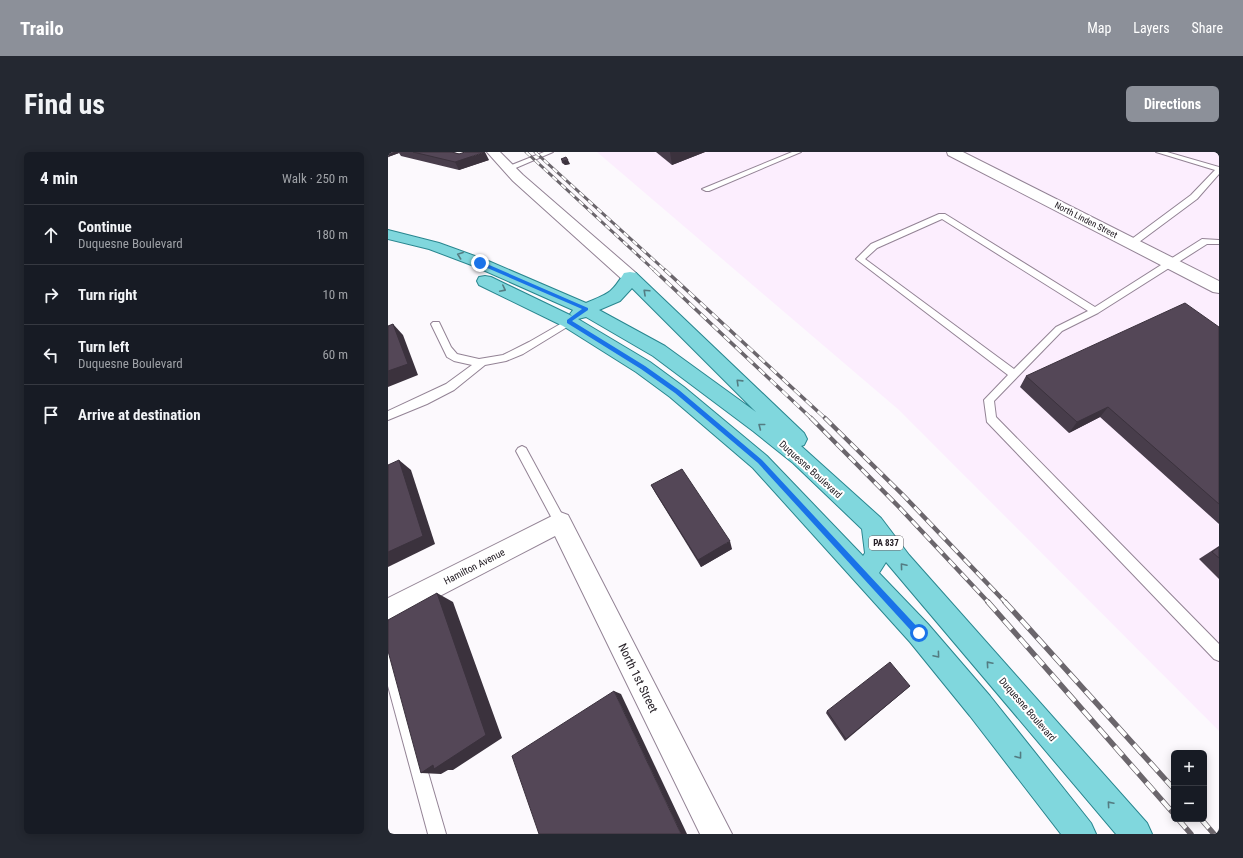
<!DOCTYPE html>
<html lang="en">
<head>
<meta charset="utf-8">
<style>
  body { margin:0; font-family:"Roboto Condensed",sans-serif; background:#242831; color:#f1f3f6 }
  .controls { position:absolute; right:12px; bottom:12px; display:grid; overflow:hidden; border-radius:6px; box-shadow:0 2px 10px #0003 }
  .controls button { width:36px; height:36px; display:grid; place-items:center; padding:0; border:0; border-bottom:1px solid #363941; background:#171b24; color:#f1f3f6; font:20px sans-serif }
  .stop { position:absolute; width:12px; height:12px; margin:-9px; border:3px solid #1a73e8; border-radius:50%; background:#fff }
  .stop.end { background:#1a73e8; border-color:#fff; box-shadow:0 1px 4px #0008 }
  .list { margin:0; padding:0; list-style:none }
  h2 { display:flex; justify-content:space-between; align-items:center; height:52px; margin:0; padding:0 16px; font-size:17px }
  h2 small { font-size:13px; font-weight:400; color:#9ea1a6 }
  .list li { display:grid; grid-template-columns:26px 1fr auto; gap:12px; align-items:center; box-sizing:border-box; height:60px; padding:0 16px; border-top:1px solid #363941 }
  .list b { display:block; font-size:15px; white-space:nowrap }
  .list p { margin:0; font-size:13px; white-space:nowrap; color:#9ea1a6 }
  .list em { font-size:13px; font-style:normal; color:#9ea1a6 }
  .icon { flex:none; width:22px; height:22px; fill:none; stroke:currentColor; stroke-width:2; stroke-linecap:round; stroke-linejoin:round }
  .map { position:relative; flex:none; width:831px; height:682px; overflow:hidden; border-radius:6px }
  header { display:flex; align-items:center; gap:24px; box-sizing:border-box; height:56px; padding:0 20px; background:#8c9099; color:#fff }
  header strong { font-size:19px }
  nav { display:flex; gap:22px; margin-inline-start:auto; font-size:14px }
  .intro { display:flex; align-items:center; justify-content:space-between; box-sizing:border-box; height:96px; padding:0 24px }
  h1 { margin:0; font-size:28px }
  .button { padding:10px 18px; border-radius:6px; background:#8c9099; color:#fff; font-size:14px; font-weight:700 }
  main { display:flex; gap:24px; padding:0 24px }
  aside { flex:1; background:#171b24; border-radius:6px; box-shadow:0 2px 10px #0003 }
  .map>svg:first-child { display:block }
  .built { fill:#fceefe }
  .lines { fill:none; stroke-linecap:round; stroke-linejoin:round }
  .lane-casing { stroke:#938395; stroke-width:2 }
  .street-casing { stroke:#938395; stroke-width:2 }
  .primary-casing { stroke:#29868f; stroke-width:2 }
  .lane { fill:#fff; fill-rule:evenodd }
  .street { fill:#fff; fill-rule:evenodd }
  .primary { fill:#80d7dd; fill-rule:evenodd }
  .rail-far3-casing { stroke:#6b666c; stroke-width:3 }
  .rail-far2-casing { stroke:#6b666c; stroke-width:3.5 }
  .rail-far1-casing { stroke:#6b666c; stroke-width:4.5 }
  .rail-casing { stroke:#6b666c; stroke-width:5.5 }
  .rail-far3 { stroke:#fff; stroke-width:2; stroke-dasharray:6; stroke-linecap:butt }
  .rail-far2 { stroke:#fff; stroke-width:2.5; stroke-dasharray:8; stroke-linecap:butt }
  .rail-far1 { stroke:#fff; stroke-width:3; stroke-dasharray:9; stroke-linecap:butt }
  .rail { stroke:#fff; stroke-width:4; stroke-dasharray:12; stroke-linecap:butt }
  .wall { fill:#483d4b }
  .shaded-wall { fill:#3b323d }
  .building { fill:#544757; stroke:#3b323d }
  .oneway { stroke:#537c82 }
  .route { fill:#1a73e8 }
  .labels { text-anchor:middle; stroke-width:4; stroke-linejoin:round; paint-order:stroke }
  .far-street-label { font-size:9px; fill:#262027; stroke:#fff }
  .shield { fill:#fff; stroke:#676368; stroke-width:1 }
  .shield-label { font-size:9px; font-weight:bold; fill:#262027 }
  .street-label { font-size:10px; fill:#262027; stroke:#fff }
  .near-street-label { font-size:12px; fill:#262027; stroke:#fff }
</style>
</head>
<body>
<header>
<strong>Trailo</strong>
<nav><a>Map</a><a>Layers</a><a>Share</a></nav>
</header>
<div class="intro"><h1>Find us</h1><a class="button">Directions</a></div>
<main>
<aside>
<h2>4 min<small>Walk · 250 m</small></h2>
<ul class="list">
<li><svg class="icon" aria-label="ahead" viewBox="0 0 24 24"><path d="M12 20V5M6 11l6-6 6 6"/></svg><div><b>Continue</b><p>Duquesne Boulevard</p></div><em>180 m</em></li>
<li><svg class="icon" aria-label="right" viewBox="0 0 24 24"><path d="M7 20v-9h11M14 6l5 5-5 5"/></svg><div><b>Turn right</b></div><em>10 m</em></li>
<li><svg class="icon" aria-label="left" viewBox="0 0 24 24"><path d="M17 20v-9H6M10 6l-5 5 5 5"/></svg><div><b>Turn left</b><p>Duquesne Boulevard</p></div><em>60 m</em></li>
<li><svg class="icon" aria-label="arrive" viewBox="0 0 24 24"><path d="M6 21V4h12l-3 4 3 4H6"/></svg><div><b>Arrive at destination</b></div></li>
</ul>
</aside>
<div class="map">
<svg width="831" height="682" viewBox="0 0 831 682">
  <rect width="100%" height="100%" fill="#fcf9fd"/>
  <polygon class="built" points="209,0 831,0 831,579 511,258"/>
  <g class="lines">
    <g class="lane-casing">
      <g id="lane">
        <polygon points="156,0 165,0 123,18 120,18 116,16"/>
        <polygon points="404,0 413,0 321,39 318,39 314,37"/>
        <polygon points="768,0 779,0 831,15 831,22 809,47 747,93 741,93 740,91 741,89 803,43 827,18"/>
        <path d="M551,62H557L707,155L814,87L831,88V92H819L710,161L674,179L606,249L608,265L831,492V509L826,507L599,270L596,248L620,223L468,107L483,92ZM554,67L700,159L668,175L626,217L477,107L489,96Z"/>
        <polygon points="181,167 184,168 186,170 184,172 135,202 118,209 97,213 66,238 39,252 0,268 0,259 58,232 84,213 66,209 59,205 43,172 45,170 51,170 63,195 69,202 91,207 115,203 141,190"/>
        <polygon points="134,294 138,296 176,366 178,370 176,374 172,376 168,374 128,299 130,296"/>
        <polygon points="0,500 5,502 7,507 58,682 40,682 0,534"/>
      </g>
    </g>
    <g class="street-casing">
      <g id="street">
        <polygon points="99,0 112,0 135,23 248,121 250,125 248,129 242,130 236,129 125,29"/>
        <polygon points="559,0 575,0 831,129 831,141 825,140 560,3"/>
        <polygon points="172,360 180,363 344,682 312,682 167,384 0,471 0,446"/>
      </g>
    </g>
    <g class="primary-casing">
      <path id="primary" d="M0,78L51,91L98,108L198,151C221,141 223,142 236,121L242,120L248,121L416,281L419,287L416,293L413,294L493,366L521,403L759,671L764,682H728L498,410L491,421L540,472L602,544L703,671L708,682H673L582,564L522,490L365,316L282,245L248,220L175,174L91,133L89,129L91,125L97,124L103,125L184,164L182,162L185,158L86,114L41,97L0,87ZM244,136L368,260L277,194L211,158L232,149ZM198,165L265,204L365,279L405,311L474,377L477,401L475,404L379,304L296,235L262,210L190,167Z"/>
    </g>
    <use href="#lane" class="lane"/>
    <use href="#street" class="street"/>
    <use href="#primary" class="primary"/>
    <g class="rail-far3-casing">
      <g id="rail-far3">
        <polyline points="138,0 267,119"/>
        <polyline points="147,0 278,119"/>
      </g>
    </g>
    <g class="rail-far2-casing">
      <g id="rail-far2">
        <polyline points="266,118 424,267"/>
        <polyline points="277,118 438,267"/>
      </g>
    </g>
    <g class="rail-far1-casing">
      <g id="rail-far1">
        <polyline points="423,266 511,355 601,451"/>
        <polyline points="437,266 516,344 618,451"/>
      </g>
    </g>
    <g class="rail-casing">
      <g id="rail">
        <polyline points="600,450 786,662"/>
        <polyline points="617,450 786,637"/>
        <polyline points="790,667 803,682"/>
        <polyline points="813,667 826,682"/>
      </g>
    </g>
    <use href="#rail-far3" class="rail-far3"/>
    <use href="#rail-far2" class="rail-far2"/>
    <use href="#rail-far1" class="rail-far1"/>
    <use href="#rail" class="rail"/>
  </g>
  <g class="wall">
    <polygon points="0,0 64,0 101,8 71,18 13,4 11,1 0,5"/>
    <polygon points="268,0 317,0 284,13"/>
    <polygon points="173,7 182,12 177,13 174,11"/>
    <polygon points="831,175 831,372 712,265 681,281 632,235 638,224"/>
    <polygon points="263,333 344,397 313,415 268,342"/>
    <polygon points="831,394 831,427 811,407"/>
    <polygon points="522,534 457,589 438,561 439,559"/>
  </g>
  <g class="shaded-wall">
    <polygon points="0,0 10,0 11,1 0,5"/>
    <polygon points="97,0 101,8 71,18 67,10"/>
    <polygon points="282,0 317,0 284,13"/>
    <polygon points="180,8 182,12 177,13 175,9"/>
    <polygon points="5,172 15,183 30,223 0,235 0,219"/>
    <polygon points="720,255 712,265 681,281 689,270"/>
    <polygon points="11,308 23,318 47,392 0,415 0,400"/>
    <polygon points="342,389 344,397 313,415 310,408"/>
    <polygon points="49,441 65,450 114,586 65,618 60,618 53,622 33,621"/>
    <polygon points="226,539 233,542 299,682 293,682"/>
  </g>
  <g class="building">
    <polygon points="25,0 64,0 71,2 77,0 97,0 67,10"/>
    <polygon points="178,5 180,8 175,9 173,7"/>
    <polygon points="797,151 831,175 831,352 720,255 689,270 638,224"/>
    <polygon points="5,172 20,212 0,219 0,174"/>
    <polygon points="11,308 35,384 0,400 0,313"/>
    <polygon points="294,317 342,389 310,408 263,333"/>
    <polygon points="831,395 831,406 824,400"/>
    <polygon points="49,441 98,583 46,617 45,613 33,621 0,499 0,468"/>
    <polygon points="502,510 522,534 458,587 439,559"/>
    <polygon points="226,539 293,682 151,682 124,604"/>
  </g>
  <defs><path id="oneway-chevron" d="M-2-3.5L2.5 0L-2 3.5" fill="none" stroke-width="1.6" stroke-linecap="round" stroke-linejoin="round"/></defs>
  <g class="oneway">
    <use href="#oneway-chevron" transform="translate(72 103) rotate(-160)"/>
    <use href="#oneway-chevron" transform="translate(115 137) rotate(27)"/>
    <use href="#oneway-chevron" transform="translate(258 140) rotate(-137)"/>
    <use href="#oneway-chevron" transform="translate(351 230) rotate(-136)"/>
    <use href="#oneway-chevron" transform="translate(373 274) rotate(-142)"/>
    <use href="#oneway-chevron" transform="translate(515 414) rotate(-130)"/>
    <use href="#oneway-chevron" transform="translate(549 503) rotate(50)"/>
    <use href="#oneway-chevron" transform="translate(601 512) rotate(-131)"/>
    <use href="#oneway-chevron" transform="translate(631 604) rotate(52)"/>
    <use href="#oneway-chevron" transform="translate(722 652) rotate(-131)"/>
  </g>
  <polygon class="route" points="92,109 200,156 200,158 184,169 257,214 291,238 374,308 533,479 533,484 528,484 370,311 287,241 253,217 179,171 179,168 194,157 90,112"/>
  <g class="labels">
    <g class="far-street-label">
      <text transform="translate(698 68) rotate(27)" y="3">North Linden Street</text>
    </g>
    <rect class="shield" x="481" y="384" width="34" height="14" rx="3"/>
    <g class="shield-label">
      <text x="498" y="394">PA 837</text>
    </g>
    <g class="street-label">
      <text transform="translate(423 317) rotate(42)" y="4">Duquesne Boulevard</text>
      <text transform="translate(86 414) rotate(-27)" y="4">Hamilton Avenue</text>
      <text transform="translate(640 557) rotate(49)" y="4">Duquesne Boulevard</text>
    </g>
    <g class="near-street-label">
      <text transform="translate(250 526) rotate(64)" y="4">North 1st Street</text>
    </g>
  </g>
</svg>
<div class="controls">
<button>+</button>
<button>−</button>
</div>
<div class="stop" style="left:531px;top:481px"></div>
<div class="stop end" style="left:92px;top:111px"></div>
</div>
</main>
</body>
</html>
